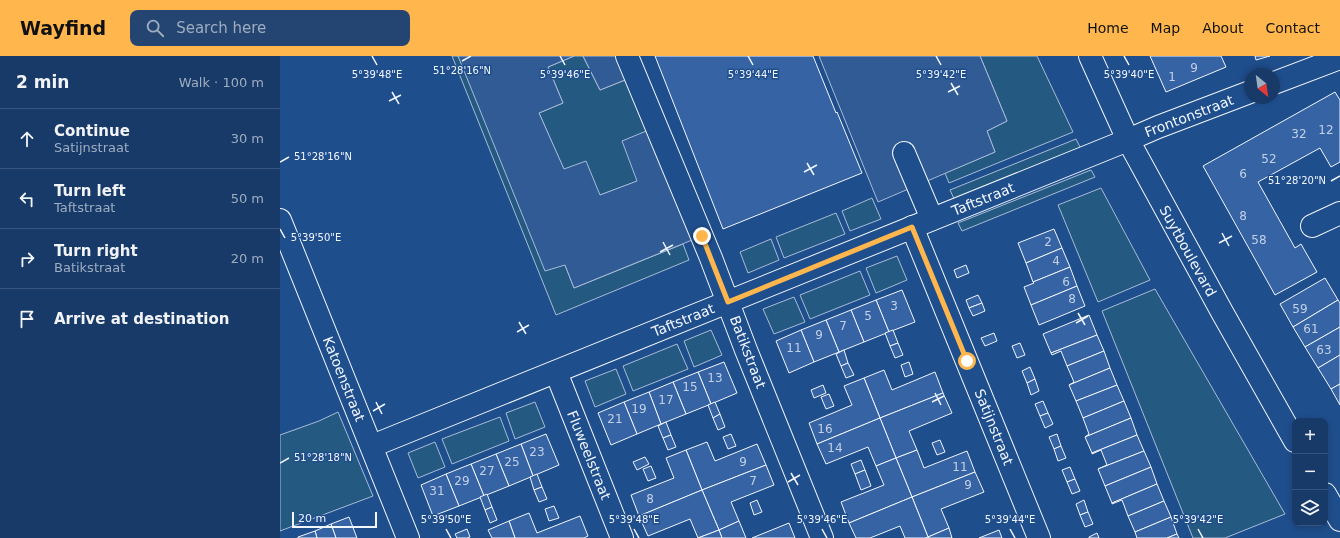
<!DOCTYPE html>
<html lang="en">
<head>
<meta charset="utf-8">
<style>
  body { margin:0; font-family:"DejaVu Sans",sans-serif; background:#244571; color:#f1f3f6 }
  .controls { position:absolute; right:12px; bottom:12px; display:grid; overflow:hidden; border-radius:8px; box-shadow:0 2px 6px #0003 }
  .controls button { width:36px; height:36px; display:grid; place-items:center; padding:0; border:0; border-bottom:1px solid #36547d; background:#173a69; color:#f1f3f6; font:20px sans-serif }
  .compass { position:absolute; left:964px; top:12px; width:36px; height:36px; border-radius:50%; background:#173a69; box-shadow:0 2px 6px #0003; rotate:151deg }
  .scale { position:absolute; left:12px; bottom:10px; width:85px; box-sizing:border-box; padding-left:4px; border:2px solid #f2f6ff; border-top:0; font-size:11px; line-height:14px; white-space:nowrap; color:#f2f6ff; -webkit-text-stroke:3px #1f4e8c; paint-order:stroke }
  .stop { position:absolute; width:12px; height:12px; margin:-9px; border:3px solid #ffb74d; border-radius:50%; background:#fff }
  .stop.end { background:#ffb74d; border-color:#fff; box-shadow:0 1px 4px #0008 }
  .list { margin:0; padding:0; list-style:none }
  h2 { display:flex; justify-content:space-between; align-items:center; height:52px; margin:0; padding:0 16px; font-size:17px }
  h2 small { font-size:13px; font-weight:400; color:#9eadc0 }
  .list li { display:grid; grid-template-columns:26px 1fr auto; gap:12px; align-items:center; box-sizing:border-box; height:60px; padding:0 16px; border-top:1px solid #36547d }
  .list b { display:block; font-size:15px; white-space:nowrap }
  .list p { margin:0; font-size:13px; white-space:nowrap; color:#9eadc0 }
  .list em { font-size:13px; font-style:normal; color:#9eadc0 }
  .icon { flex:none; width:22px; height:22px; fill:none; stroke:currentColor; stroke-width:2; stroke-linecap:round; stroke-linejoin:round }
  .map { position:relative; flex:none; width:1060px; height:482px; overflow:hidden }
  header { display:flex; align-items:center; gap:24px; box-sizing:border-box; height:56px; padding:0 20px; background:#ffb74d; color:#111 }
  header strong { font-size:19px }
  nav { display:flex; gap:22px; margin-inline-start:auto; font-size:14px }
  .search { width:280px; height:36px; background:#244571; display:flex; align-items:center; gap:10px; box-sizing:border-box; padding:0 14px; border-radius:8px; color:#9eadc0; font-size:15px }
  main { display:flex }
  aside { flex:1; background:#173a69 }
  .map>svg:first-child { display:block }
  .green { fill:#245a82; stroke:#a8bbd7 }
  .parking { fill:#305b95; stroke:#a8bbd7 }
  .building { fill:#3563a3; stroke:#f2f6ff }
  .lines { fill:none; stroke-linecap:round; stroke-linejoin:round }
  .minor-casing { stroke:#f2f6ff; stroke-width:24 }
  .minor { stroke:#1f4e8c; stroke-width:22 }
  .route { stroke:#ffb74d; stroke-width:5 }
  .ticks { fill:none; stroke:#f2f6ff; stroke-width:1.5 }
  .labels { text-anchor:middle; stroke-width:3; stroke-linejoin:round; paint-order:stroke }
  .number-label { font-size:12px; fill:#c3d1e8 }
  .street-label { font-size:14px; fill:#f2f6ff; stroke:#1f4e8c }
  .ticks-label { font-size:10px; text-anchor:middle; fill:#f2f6ff; stroke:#1f4e8c; stroke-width:3; stroke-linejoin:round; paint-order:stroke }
</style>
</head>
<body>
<header>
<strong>Wayfind</strong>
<div class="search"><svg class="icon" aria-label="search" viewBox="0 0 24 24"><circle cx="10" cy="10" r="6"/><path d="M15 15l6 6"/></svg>Search here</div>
<nav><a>Home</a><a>Map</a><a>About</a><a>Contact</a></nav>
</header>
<main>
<aside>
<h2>2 min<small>Walk · 100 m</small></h2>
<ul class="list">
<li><svg class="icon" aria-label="ahead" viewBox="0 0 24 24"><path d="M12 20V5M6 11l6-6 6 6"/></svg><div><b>Continue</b><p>Satijnstraat</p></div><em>30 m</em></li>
<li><svg class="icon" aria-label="left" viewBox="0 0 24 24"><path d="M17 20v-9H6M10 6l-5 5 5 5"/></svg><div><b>Turn left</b><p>Taftstraat</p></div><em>50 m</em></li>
<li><svg class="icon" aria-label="right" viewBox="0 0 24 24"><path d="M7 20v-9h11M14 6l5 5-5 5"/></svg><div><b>Turn right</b><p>Batikstraat</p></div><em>20 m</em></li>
<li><svg class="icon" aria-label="arrive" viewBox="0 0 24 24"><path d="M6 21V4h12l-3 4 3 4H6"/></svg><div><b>Arrive at destination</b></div></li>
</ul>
</aside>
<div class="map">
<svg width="1060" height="482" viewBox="0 0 1060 482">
  <rect width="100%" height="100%" fill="#1f4e8c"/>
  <g class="green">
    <polygon points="172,0 178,0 285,209 294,232 403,188 409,204 276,259"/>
    <polygon points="294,0 303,0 320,34 355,20 376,71 358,125 320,139 284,114 259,57 283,47 268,11"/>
    <polygon points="700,0 757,0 793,76 669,127 665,117 715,96 707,75 727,65"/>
    <polygon points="796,83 801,93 675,145 670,134"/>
    <polygon points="811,114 815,121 682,175 678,167"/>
    <polygon points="821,132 870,224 818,246 778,149"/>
    <polygon points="592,142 601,163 570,175 562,155"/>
    <polygon points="556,157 565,178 504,202 496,181"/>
    <polygon points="491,183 499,204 468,217 460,196"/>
    <polygon points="617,200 627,224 596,237 586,212"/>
    <polygon points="580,215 590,239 530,263 520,239"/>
    <polygon points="875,233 1005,458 945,482 913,482 822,255"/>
    <polygon points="514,241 525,266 494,278 483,253"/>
    <polygon points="431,274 442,299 414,311 404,285"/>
    <polygon points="397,288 408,313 353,335 343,310"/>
    <polygon points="336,313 346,338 315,351 305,325"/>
    <polygon points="255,346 265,371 235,383 226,357"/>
    <polygon points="58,356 93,440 0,475 0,379 39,365"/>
    <polygon points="220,361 229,385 172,408 162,383"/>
    <polygon points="155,386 165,411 138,422 128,397"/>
  </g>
  <g class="parking">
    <polygon points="178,0 294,0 268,11 283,47 259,57 284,113 306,105 320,139 357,125 342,85 376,71 422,180 294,232 285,209 265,215"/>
    <polygon points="303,0 347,0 355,20 320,34"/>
    <polygon points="539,0 700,0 727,65 707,75 715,96 598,146"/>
  </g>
  <g class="building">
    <polygon points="375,0 533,0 556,57 557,56 582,117 443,173"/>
    <polygon points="870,0 941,0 946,11 886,36"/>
    <polygon points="975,0 990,0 976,4"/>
    <polygon points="1055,36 1060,44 1060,106 1051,111 1040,92 978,126 1015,192 1021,188 1037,216 995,239 923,110"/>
    <polygon points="774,173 782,192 746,207 738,187"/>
    <polygon points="782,192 790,211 753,226 746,207"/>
    <polygon points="686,209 689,217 677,222 674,214"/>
    <polygon points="790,211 797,230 751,249 744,231 754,227 753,226"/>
    <polygon points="1045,222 1058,244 1013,271 1000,248"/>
    <polygon points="797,230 805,250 759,269 751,249"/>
    <polygon points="622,234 635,266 609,276 596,244"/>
    <polygon points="698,239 702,247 689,252 686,244"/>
    <polygon points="596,244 609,276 584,286 571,254"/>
    <polygon points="1058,244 1060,247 1060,271 1025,291 1013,271"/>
    <polygon points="702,247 705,255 693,260 689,252"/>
    <polygon points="571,254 584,286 559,296 546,264"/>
    <polygon points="809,259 817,279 771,297 763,278"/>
    <polygon points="546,264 559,296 534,306 521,274"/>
    <polygon points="1060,271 1060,299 1038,312 1025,291"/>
    <polygon points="521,274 534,306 509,317 496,285"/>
    <polygon points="613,274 618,287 610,290 605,277"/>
    <polygon points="714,277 717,285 705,290 701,282"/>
    <polygon points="817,279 824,295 787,310 781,295 772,299 771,297"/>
    <polygon points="618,287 623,299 615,302 610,290"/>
    <polygon points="740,287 745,299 737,302 732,290"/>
    <polygon points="564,294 568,307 561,310 556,298"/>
    <polygon points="824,295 830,312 789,329 794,326 787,310"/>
    <polygon points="1060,299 1060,328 1051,333 1038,312"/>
    <polygon points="444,306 457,337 431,348 418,316"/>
    <polygon points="629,306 633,318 625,321 621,309"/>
    <polygon points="568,307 574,319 566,322 561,310"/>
    <polygon points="750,311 755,323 747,327 742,315"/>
    <polygon points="830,312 837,329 796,345 789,329"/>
    <polygon points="604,314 612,334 655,316 663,337 600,362 584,322"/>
    <polygon points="418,316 431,348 406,358 393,326"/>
    <polygon points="584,322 600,362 537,388 529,367 572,349 564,330"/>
    <polygon points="755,323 759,335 751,339 747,327"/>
    <polygon points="393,326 406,358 381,368 369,336"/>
    <polygon points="1060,328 1060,349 1051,333"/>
    <polygon points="543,329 546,337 534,342 531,334"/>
    <polygon points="837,329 844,345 803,362 796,345"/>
    <polygon points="369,336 381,368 357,378 344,346"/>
    <polygon points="663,337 672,357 629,375 637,394 616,402 600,362"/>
    <polygon points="549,338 554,350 546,353 541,341"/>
    <polygon points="763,345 768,357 760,360 755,348"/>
    <polygon points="844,345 851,362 805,381 809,378 803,362"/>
    <polygon points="344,346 357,378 331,389 318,357"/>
    <polygon points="435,346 440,358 433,362 428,349"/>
    <polygon points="768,357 773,368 765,372 760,360"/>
    <polygon points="440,358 445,371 438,374 433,362"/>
    <polygon points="600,362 616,402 596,410 588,391 546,408 537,388"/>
    <polygon points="851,362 857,379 812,397 805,381"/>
    <polygon points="386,366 391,379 383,382 378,370"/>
    <polygon points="266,378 279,409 253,420 241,388"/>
    <polygon points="451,378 456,390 448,393 443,381"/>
    <polygon points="777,378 781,390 774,393 769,381"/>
    <polygon points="391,379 396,391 388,394 383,382"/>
    <polygon points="857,379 864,395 818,413 827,409 821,394 812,398 812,397"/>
    <polygon points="660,384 665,396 657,399 652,387"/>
    <polygon points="427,386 435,405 477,388 486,409 422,434 406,394"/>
    <polygon points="241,388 253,420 229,430 216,398"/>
    <polygon points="781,390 786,402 778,405 774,393"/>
    <polygon points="406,394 422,434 359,460 351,439 394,422 386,402"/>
    <polygon points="637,394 644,412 687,395 695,416 632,441 616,402"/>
    <polygon points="864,395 871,411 825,430 818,413"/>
    <polygon points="216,398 229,430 204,440 191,408"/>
    <polygon points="365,401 369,408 357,414 353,406"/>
    <polygon points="616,402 632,441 569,467 561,446 604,429 596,410"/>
    <polygon points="581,404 585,414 575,418 571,408"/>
    <polygon points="191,408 204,440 179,450 166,418"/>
    <polygon points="486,409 494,429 451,446 459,465 439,474 422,434"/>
    <polygon points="371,410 376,422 368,425 363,413"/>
    <polygon points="790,411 795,423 787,426 782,414"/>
    <polygon points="871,411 877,428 832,447 825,430"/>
    <polygon points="585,414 591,430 581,434 575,418"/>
    <polygon points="695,416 704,436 661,453 669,472 648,481 632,441"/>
    <polygon points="166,418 179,450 153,460 141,429"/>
    <polygon points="257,418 262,431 254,434 250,421"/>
    <polygon points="795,423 800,435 792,438 787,426"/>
    <polygon points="877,428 884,445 848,460 842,444 832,448 832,447"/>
    <polygon points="262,431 267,443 259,446 254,434"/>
    <polygon points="422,434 439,474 418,482 410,463 368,480 359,460"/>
    <polygon points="207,438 212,451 205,454 200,441"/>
    <polygon points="632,441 648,481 645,482 625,482 620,470 590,482 576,482 569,467"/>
    <polygon points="477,444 482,456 474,459 470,447"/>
    <polygon points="804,444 808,456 800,459 796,448"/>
    <polygon points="884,445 891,461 855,476 848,460"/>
    <polygon points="274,450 279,462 269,465 265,453"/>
    <polygon points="212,451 217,464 210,467 205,454"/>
    <polygon points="808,456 813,468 805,471 800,459"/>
    <polygon points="249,457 257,477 300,460 308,480 304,482 235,482 229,465"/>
    <polygon points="69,461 77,482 56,482 51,468"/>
    <polygon points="891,461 897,478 887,482 857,482 855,476"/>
    <polygon points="229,465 235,482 212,482 208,474"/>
    <polygon points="459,465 466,482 442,482 439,474"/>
    <polygon points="509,467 515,482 472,482"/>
    <polygon points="51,468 56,482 37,482 35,475"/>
    <polygon points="669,472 672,482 649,482 648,481"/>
    <polygon points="187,473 190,481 187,482 177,482 175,478"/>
    <polygon points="439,474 442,482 418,482"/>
    <polygon points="719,474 722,482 699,482"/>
    <polygon points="35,475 37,482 18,482 18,481"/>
    <polygon points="817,477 819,482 809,482 809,481"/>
    <polygon points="897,478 899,482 887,482"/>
  </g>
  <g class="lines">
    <g class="minor-casing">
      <g id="minor">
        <polyline points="347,0 431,202 466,294 542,482"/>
        <polyline points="810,0 848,84 942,256 1015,385"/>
        <polyline points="994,27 1060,2"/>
        <polyline points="624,97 652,163"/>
        <polyline points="0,164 128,482"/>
        <polyline points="1032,170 1060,157"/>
        <polyline points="632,171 759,482"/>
        <polyline points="276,316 342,482"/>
        <polyline points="92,390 848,84 878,71 970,36"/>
        <polyline points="1045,438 1060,464"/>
      </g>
    </g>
    <use href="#minor" class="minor"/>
  </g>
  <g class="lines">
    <polyline class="route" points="422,180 448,246 632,171 687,305"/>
  </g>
  <path class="ticks" d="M92,0L97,9M280,0L285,9M468,0L473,9M656,0L661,9M844,0L849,9M182,5L191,0M671,27L678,39M112,36L119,48M668,36L680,30M109,45L121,39M0,106L9,101M527,107L534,119M524,116L537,109M1051,125L1060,120M0,173L5,182M942,177L949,190M383,186L390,199M939,187L952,180M380,196L393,189M798,257L805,269M239,266L246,278M796,267L808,260M237,276L249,269M655,337L661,349M96,346L102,358M652,346L664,340M93,355L105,348M0,407L9,402M511,417L518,429M508,426L520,419M166,473L171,482M354,473L359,482M542,473L547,482M730,473L735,482M918,473L923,482"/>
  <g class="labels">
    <g class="number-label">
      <text x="914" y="16">9</text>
      <text x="892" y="25">1</text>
      <text x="1046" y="78">12</text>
      <text x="1019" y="82">32</text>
      <text x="989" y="107">52</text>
      <text x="963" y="122">6</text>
      <text x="963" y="164">8</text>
      <text x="979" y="188">58</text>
      <text x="768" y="190">2</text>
      <text x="776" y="209">4</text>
      <text x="786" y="230">6</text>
      <text x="792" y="247">8</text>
      <text x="614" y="254">3</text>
      <text x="1020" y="257">59</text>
      <text x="588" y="264">5</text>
      <text x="563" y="274">7</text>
      <text x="1031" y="277">61</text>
      <text x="539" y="283">9</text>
      <text x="514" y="296">11</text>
      <text x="1044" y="298">63</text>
      <text x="435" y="326">13</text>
      <text x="410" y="335">15</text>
      <text x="386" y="348">17</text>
      <text x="359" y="357">19</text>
      <text x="335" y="367">21</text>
      <text x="545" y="377">16</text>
      <text x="555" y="396">14</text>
      <text x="257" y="400">23</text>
      <text x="232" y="410">25</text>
      <text x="463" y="410">9</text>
      <text x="680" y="415">11</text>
      <text x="207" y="419">27</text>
      <text x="182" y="429">29</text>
      <text x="473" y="429">7</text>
      <text x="688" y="433">9</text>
      <text x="157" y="439">31</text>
      <text x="370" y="447">8</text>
    </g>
    <g class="street-label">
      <text transform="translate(909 60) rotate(-21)" y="5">Frontonstraat</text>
      <text transform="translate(703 143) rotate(-22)" y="5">Taftstraat</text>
      <text transform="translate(908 195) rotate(61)" y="5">Suytboulevard</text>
      <text transform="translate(403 264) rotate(-22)" y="5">Taftstraat</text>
      <text transform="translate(468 296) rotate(69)" y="5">Batikstraat</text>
      <text transform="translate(64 323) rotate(68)" y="5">Katoenstraat</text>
      <text transform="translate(714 371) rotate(68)" y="5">Satijnstraat</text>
      <text transform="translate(309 399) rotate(68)" y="5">Fluweelstraat</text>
    </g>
  </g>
  <g class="ticks-label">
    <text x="182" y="18">51°28'16"N</text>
    <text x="97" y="22">5°39'48"E</text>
    <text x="285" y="22">5°39'46"E</text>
    <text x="473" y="22">5°39'44"E</text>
    <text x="661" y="22">5°39'42"E</text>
    <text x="849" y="22">5°39'40"E</text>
    <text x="43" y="104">51°28'16"N</text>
    <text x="1017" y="128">51°28'20"N</text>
    <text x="36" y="185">5°39'50"E</text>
    <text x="43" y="405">51°28'18"N</text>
    <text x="166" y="467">5°39'50"E</text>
    <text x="354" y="467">5°39'48"E</text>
    <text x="542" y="467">5°39'46"E</text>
    <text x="730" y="467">5°39'44"E</text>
    <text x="918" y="467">5°39'42"E</text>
  </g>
</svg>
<div class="controls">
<button>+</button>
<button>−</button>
<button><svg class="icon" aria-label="layers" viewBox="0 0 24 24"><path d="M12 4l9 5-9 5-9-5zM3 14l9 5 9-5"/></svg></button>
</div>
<svg class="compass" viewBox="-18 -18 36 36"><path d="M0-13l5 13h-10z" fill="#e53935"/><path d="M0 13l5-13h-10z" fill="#9eadc0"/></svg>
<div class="scale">20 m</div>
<div class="stop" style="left:687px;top:305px"></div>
<div class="stop end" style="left:422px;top:180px"></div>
</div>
</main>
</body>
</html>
